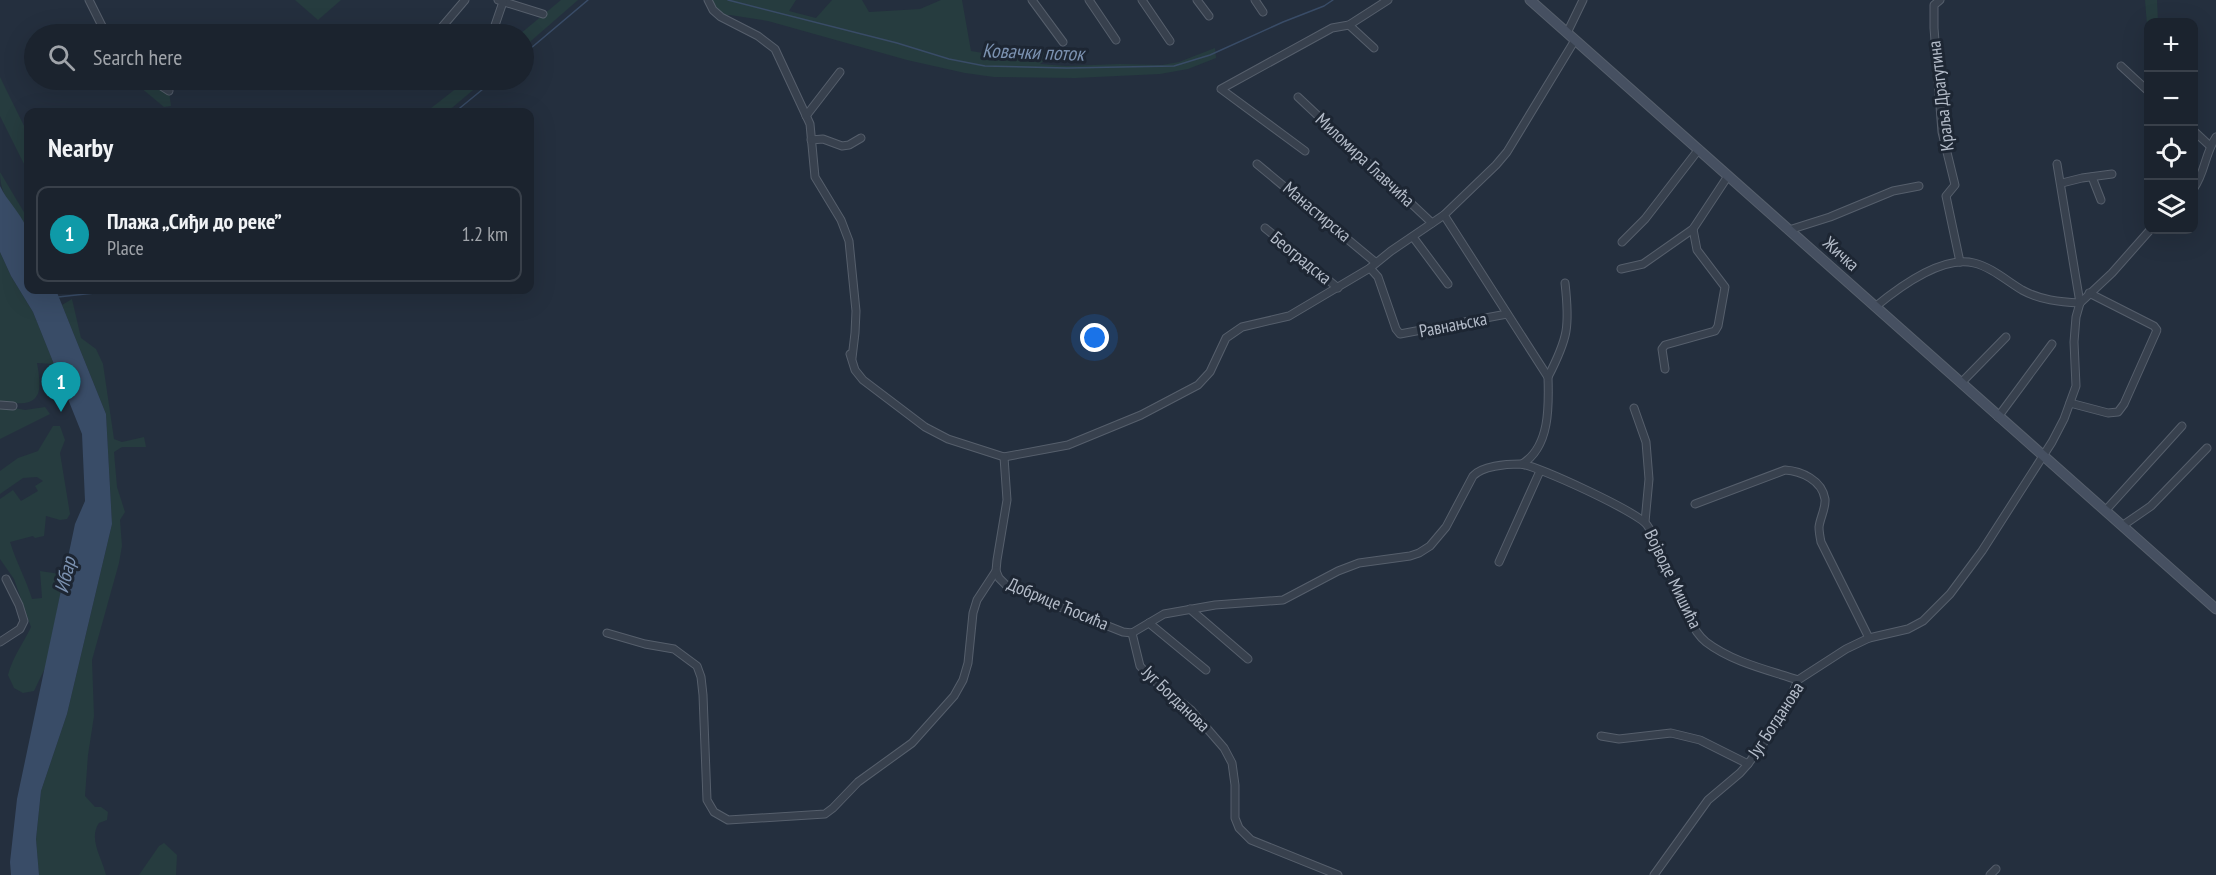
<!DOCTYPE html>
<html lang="en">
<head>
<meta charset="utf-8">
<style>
  body { margin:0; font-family:"PT Sans Narrow",sans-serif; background:#282f3a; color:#f1f3f6 }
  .controls { position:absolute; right:18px; top:18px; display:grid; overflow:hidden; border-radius:12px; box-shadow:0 6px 24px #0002 }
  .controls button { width:54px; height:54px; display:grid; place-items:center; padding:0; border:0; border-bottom:2px solid #39404a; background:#1b232e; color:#f1f3f6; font:30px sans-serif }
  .you { position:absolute; left:1095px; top:338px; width:21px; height:21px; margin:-15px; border:4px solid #fff; border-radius:50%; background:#1a73e8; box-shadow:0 0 0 9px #1a73e833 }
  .badge { display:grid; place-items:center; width:39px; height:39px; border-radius:50%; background:#8ab4f8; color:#fff; font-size:20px; font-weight:700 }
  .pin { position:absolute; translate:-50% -50px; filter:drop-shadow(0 2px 3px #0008) }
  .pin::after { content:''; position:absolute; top:32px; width:21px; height:18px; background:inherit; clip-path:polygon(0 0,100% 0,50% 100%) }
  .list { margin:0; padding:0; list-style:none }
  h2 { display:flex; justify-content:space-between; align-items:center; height:78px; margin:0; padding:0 24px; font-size:26px }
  h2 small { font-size:20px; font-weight:400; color:#a0a4aa }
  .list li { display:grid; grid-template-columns:39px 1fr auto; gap:18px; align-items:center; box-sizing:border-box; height:96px; margin:0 12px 12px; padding:0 12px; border:2px solid #39404a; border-radius:12px }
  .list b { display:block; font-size:22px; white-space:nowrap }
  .list p { margin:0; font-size:20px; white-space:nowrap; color:#a0a4aa }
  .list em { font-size:20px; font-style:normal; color:#a0a4aa }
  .icon { flex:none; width:33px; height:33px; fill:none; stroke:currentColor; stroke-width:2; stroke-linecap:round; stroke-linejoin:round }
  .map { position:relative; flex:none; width:2216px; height:875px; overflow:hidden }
  .search { position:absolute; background:#1b232e; box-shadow:0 6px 24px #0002; left:24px; top:24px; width:510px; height:66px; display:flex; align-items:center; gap:15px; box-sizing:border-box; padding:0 21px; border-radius:33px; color:#a0a4aa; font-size:22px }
  .panel { position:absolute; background:#1b232e; box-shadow:0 6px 24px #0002; left:24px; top:108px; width:510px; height:186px; border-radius:12px }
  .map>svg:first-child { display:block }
  .green { fill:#263c3f }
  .water { fill:#394c67 }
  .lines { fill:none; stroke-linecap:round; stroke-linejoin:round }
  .stream { stroke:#394c67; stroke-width:1.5 }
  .minor-casing { stroke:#565f6c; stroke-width:9 }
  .secondary-casing { stroke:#565f6c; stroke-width:11 }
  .minor { stroke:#38414e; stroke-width:7 }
  .secondary { stroke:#465061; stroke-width:9 }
  .labels { text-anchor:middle; stroke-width:6; stroke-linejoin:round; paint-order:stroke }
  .street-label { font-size:18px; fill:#b4bcc9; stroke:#1d2633 }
  .water-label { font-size:20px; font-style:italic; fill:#7c92b1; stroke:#1d2633 }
</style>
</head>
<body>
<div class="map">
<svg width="2216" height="875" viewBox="0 0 2216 875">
  <rect width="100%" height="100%" fill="#242f3e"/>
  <g class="green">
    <polygon points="295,0 341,0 318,20"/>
    <polygon points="561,0 578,0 524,47 524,34 520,34"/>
    <path d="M708,0H796L789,11L816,18L832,0H862L869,12L920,9L941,0H962L971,51L1002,56L1005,52H1014L1018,55C1030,53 1037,46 1048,55L1046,59L1040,64L1066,66L1120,64L1162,65L1179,62L1215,48L1216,58L1188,69L1160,74L1075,78L994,77L965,73L907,60L768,21L730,15L721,17Z"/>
    <polygon points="2145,0 2157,0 2158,22 2148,22 2148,38"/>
    <polygon points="0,77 28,134 28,172 0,116"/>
    <polygon points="134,80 152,80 169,91 171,106 164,107 134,82"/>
    <polygon points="467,80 485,80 447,112 426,112"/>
    <path d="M0,172L28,219V234C20,207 0,204 0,172Z"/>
    <path d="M0,252L11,276L33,312L54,364L37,363C41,386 44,406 14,403V408L25,410L45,407L50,414L0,439Z"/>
    <path d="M72,299L81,338L96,349L103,364L114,439L122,442L144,437L146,447H122L114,452L117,487L125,512L120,520L122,546L119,563L92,660L94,716L88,755L85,796L95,807H101L108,812L107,820L99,823C88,839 102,858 106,875H39L36,839L41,791L67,714L112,524L106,414L62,305Z"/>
    <path d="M53,426H60L65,440L60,453L70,514L67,519L60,520L46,516L44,536L35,538L33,536L10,542C16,562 26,579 32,599L42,598L40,571L60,574L63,581L46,666L34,691L23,693L14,688L8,675C13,656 23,644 31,627L14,579L0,559V499L13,490L21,501L38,491L35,486L43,481L37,477L23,478L0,494V471L18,458L38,451Z"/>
    <polygon points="164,843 177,855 176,875 139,875 159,846"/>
  </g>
  <path class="water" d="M0,186C7,201 20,212 26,227C33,242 28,272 28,290H56L106,414L112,524L67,714L41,791L36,839L39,875H11L10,862L17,799L75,524L85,501L82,434L33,312L11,276L0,252Z"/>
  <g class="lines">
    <g class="stream">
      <polyline points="728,0 897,43 949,59 985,66 1067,68 1174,66 1210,55 1283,22 1324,6 1333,0"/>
      <polyline points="524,54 588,0"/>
      <polyline points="455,112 494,80"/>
      <polyline points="58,297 122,290"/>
    </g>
    <g class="minor-casing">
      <g id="minor">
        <polyline points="89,0 106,34"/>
        <polyline points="498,0 543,14"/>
        <polyline points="708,0 713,10 721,17 758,36 775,49 810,124 815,177 841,220 849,241 856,311 855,333 852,358"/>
        <polyline points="1032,0 1063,42"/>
        <polyline points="1089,0 1116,40"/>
        <polyline points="1142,0 1170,41"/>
        <polyline points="1197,0 1209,16"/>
        <polyline points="1255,0 1263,12"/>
        <polyline points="1940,0 1934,5 1934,28 1942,132 1955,185 1946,196 1960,262"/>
        <polyline points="1349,25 1374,48"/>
        <polyline points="1567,33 1583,0"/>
        <polyline points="436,34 465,0"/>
        <polyline points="492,34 503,2"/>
        <polyline points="2121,66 2148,91"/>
        <polyline points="152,80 169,91"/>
        <polyline points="1298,97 1432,223"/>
        <polyline points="806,116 840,72"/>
        <polyline points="2194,131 2210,146"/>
        <polyline points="811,140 823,139 842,146 849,145 861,138"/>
        <polyline points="1305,151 1221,89 1332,28 1349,25 1388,0"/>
        <polyline points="1257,164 1375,262"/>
        <polyline points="2057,164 2080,303"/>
        <polyline points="2092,177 2101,200"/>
        <polyline points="2062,183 2082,178 2112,174"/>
        <path d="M2194,188C2205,173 2205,153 2216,137"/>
        <path d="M1444,215L1548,377C1549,406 1550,447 1522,464"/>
        <polyline points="1265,228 1338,288"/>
        <polyline points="1789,230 1830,217 1893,191 1919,186"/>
        <polyline points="1413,237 1448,284"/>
        <polyline points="1622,242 1645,219 1699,149"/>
        <polyline points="1370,268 1378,277 1396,329 1400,334 1507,314"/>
        <polyline points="1621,269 1643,264 1693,229 1728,176"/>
        <path d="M1875,307C1898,288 1942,255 1974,263C1991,267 2007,281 2022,290C2040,300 2060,302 2080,303"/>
        <polyline points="850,354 855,370 863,380 925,427 948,439 1004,457 1068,445 1141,415 1198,385 1210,372 1226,338 1242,327 1289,316 1370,268 1391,251 1444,215 1496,165 1507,152 1575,40"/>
        <polyline points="1665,369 1662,349 1665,345 1715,331 1718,326 1725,287 1697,250 1693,229"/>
        <path d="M1548,377C1568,338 1570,327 1565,283"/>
        <polyline points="1961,383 2006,337"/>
        <polyline points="2070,403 2108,413 2118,412 2124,404 2157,330 2154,326 2089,293"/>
        <polyline points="0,405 13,406"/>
        <polyline points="1634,408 1646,442 1649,479 1645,522"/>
        <polyline points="1998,417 2052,344"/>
        <polyline points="1004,457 1007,500 997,560 996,571 999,578 1007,586 1123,632 1132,633"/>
        <path d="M1695,504L1785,470C1801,471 1822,480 1825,499C1826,508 1820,518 1819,527C1819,532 1820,537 1821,542L1869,638"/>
        <polyline points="2105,511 2182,426"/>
        <polyline points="2122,526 2151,506 2207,448"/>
        <polyline points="1499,562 1540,471"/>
        <polyline points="1190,609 1248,659"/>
        <polyline points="1149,623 1206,670"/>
        <polyline points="607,633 645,644 674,649 697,666 701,677 703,695 707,800 714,812 728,820 825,814 833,808 858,782 912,743 954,696 963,680 968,663 973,613 977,600 996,571"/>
        <path d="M1132,633L1164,614L1215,605L1283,600L1338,571L1359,563L1410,556L1419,553L1430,546L1446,527L1473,476C1482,466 1506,464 1520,464C1536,465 1638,512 1647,525C1667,553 1682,623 1706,642C1732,662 1768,670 1798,680"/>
        <polyline points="1132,633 1140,666 1150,677 1191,710 1224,748 1232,763 1235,785 1235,818 1239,828 1251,840 1338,875"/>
        <polyline points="0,642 20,629 24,621 19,605 6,579"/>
        <polyline points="1601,736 1619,739 1671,733 1700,740 1748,764"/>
        <polyline points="1654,875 1708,800 1740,773 1748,764 1783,716 1798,680 1846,649 1869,638 1908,629 1923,621 1950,594 1982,551 2052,442 2064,419 2076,386 2074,342 2076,317 2080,303 2112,273 2150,230"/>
        <polyline points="1990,875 1996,869"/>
      </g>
    </g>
    <g class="secondary-casing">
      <polyline id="secondary" points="1530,0 2216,609"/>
    </g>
    <use href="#minor" class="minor"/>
    <use href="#secondary" class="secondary"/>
  </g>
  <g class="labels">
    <g class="street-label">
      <text transform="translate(1941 96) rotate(-97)" y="6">Краља Драгутина</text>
      <text transform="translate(1365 160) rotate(43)" y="6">Миломира Главчића</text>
      <text transform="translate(1317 212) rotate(40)" y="6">Манастирска</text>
      <text transform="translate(1841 254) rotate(42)" y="6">Жичка</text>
      <text transform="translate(1301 258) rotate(39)" y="6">Београдска</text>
      <text transform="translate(1453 325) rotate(-11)" y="6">Равнањска</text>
      <text transform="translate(1673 579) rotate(64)" y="6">Војводе Мишића</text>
      <text transform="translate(1058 604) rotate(23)" y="6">Добрице Ћосића</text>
      <text transform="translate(1176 699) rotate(44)" y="6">Југ Богданова</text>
      <text transform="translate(1776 720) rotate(-57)" y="6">Југ Богданова</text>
    </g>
    <g class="water-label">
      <text transform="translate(1033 52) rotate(2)" y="7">Ковачки поток</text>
      <text transform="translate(65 575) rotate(-77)" y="7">Ибар</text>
    </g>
  </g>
</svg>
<div class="controls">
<button>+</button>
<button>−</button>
<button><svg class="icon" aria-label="locate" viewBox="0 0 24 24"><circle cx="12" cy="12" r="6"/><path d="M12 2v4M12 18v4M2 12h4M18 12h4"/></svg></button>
<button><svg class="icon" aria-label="layers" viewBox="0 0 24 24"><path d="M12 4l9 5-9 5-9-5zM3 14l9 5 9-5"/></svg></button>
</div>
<div class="you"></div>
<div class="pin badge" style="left:61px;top:412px;background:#0f9aa8">1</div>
<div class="search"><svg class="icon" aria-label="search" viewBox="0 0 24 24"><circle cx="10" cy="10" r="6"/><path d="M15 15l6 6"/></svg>Search here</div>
<section class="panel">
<h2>Nearby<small></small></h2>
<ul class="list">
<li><span class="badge" style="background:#0f9aa8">1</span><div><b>Плажа „Сиђи до реке”</b><p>Place</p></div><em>1.2 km</em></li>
</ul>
</section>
</div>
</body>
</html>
